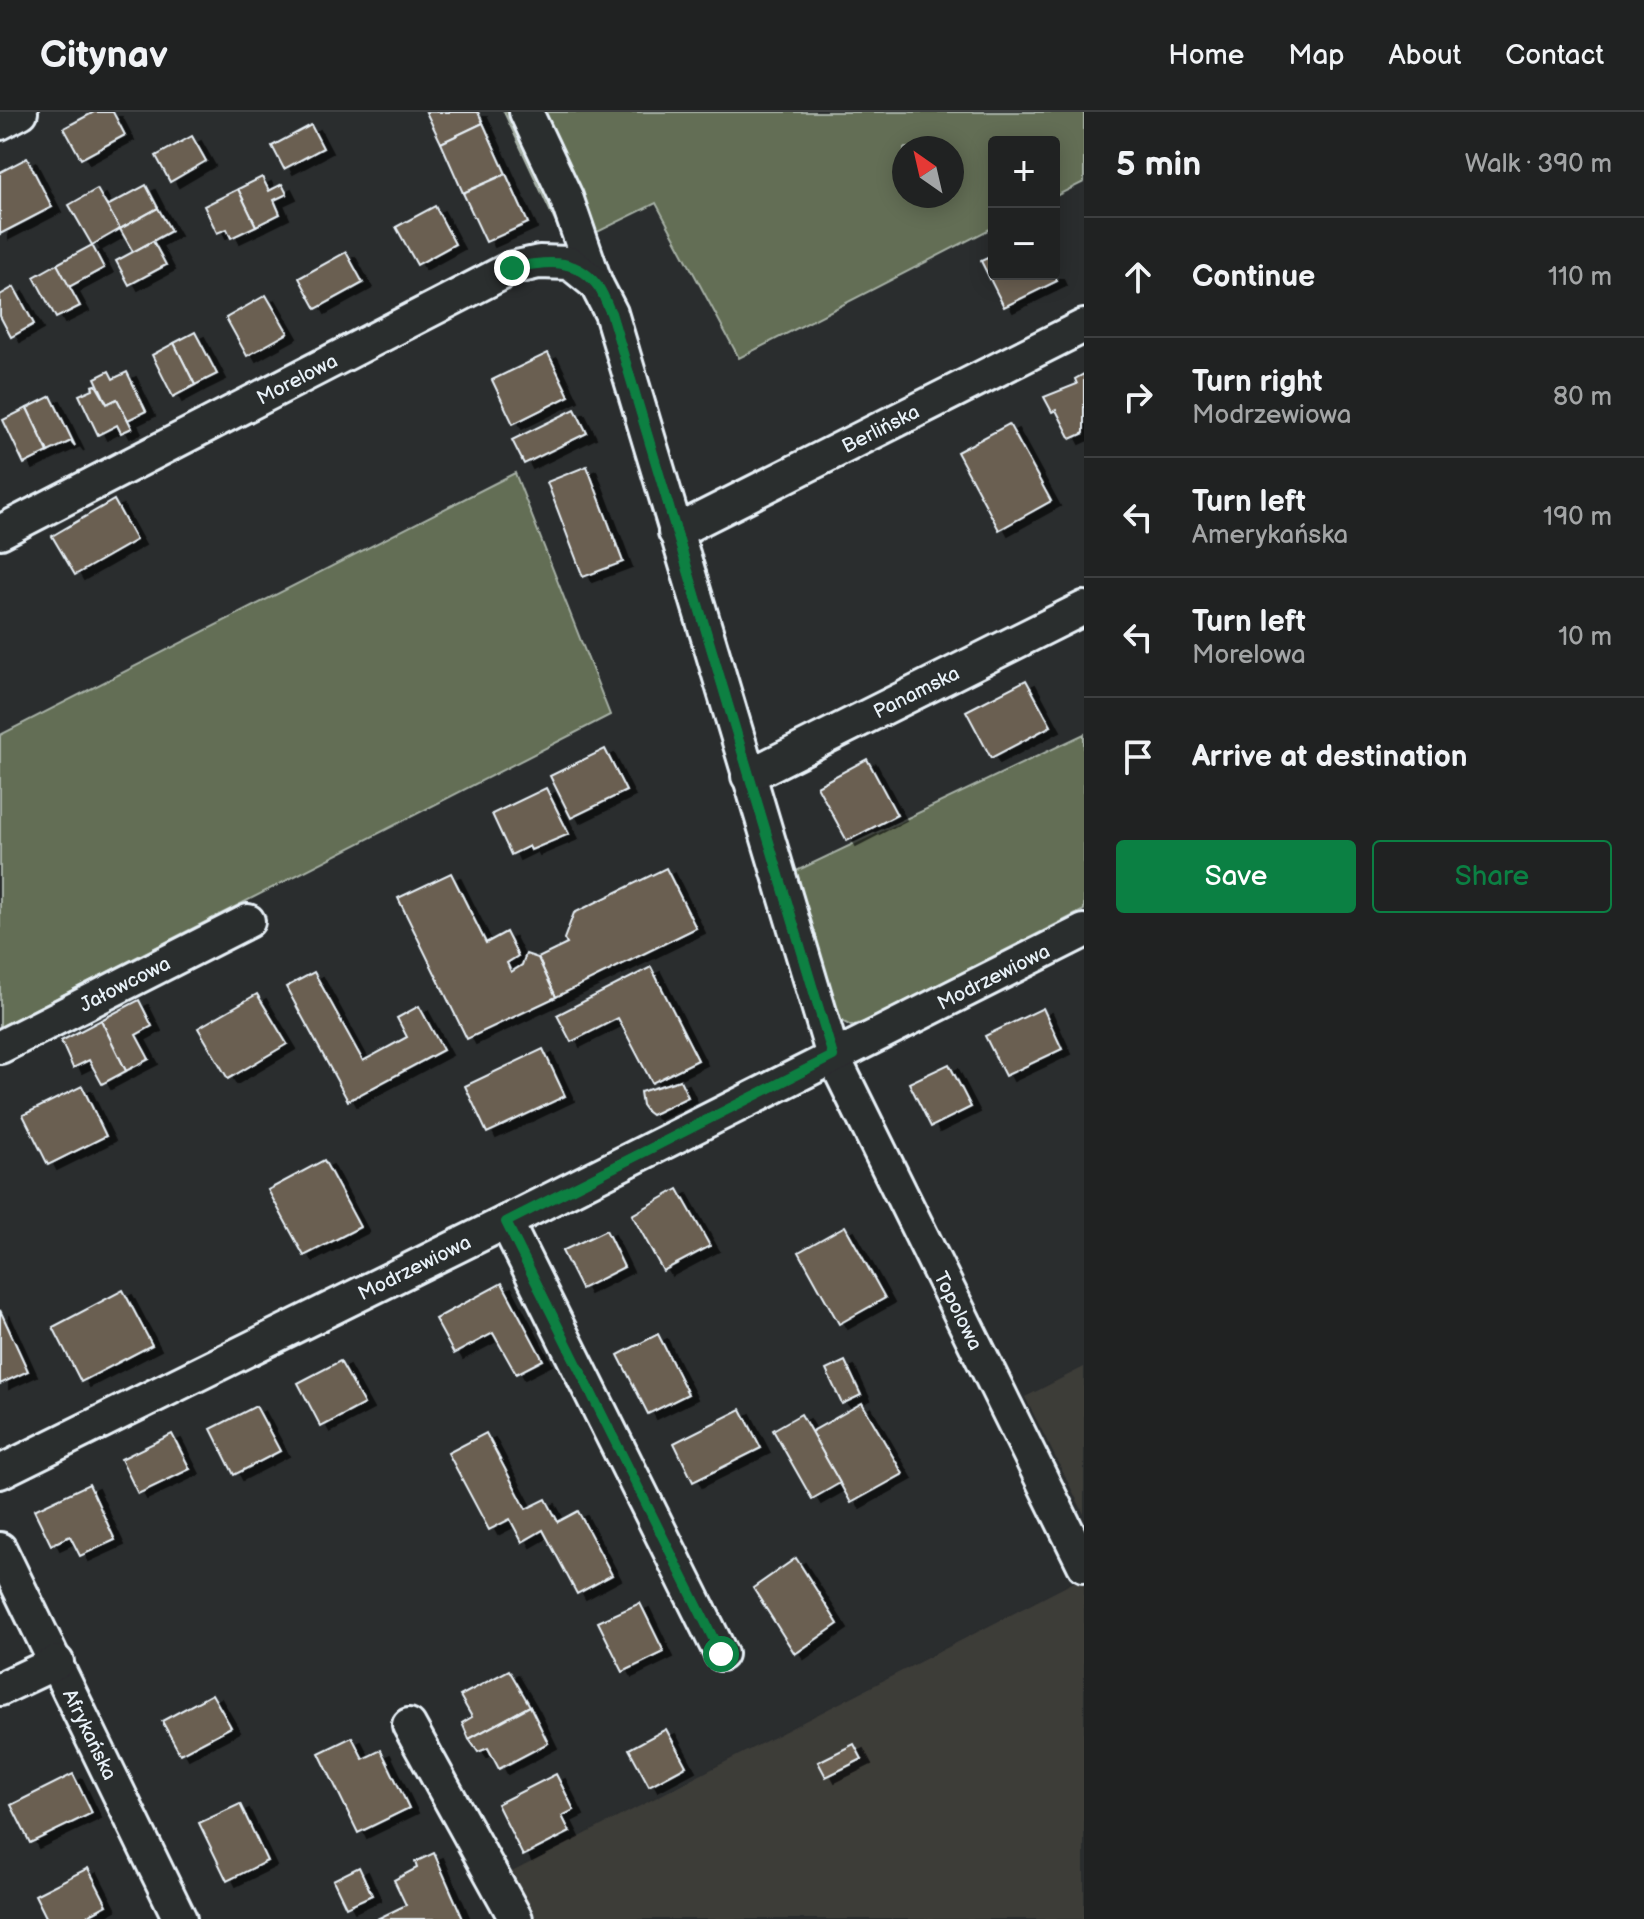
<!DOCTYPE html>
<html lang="en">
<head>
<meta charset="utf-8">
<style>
  body { margin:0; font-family:"Balsamiq Sans",sans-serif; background:#282a2a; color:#f1f3f6 }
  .controls { position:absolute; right:24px; top:24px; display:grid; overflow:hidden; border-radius:8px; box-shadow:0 4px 20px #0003 }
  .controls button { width:72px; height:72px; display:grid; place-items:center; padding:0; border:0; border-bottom:2px solid #3d3f40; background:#202222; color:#f1f3f6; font:40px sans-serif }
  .compass { position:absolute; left:892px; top:24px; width:72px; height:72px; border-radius:50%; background:#202222; box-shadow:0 4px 20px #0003; rotate:326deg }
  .stop { position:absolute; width:24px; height:24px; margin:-18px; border:6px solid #0b8043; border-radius:50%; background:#fff }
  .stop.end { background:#0b8043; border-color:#fff; box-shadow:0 2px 8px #0008 }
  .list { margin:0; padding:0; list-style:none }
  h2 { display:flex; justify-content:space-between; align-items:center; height:104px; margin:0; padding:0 32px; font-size:34px }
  h2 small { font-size:26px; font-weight:400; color:#a2a4a5 }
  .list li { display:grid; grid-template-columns:52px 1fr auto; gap:24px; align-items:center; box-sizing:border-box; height:120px; padding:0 32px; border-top:2px solid #3d3f40 }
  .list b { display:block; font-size:30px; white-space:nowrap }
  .list p { margin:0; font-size:26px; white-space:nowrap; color:#a2a4a5 }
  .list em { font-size:26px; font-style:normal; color:#a2a4a5 }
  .actions { display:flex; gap:16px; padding:24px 32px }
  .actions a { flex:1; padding:18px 0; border:2px solid #0b8043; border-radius:8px; text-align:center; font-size:28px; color:#0b8043 }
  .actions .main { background:#0b8043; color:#fff }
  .icon { flex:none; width:44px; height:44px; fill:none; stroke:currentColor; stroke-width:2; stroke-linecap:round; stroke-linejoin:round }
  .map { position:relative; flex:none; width:1084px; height:1807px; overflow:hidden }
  header { display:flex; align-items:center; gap:48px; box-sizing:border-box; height:112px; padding:0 40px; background:#202222; border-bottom:2px solid #3d3f40 }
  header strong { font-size:38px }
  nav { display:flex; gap:44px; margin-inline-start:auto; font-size:28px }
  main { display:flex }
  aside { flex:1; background:#202222 }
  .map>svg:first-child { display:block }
  .built { fill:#3d3c38 }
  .green { fill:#636e54; stroke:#a6b0a6; stroke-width:2; fill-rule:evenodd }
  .building { fill:#6a5f51; stroke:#e8f1f8; stroke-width:2; filter:url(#shadow) }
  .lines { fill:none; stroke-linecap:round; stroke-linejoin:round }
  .minor-casing { stroke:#e8f1f8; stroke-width:38 }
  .minor { stroke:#2a2d2e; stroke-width:32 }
  .route { stroke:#0b8043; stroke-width:10 }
  .labels { text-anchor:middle; stroke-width:8; stroke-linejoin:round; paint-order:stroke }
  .street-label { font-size:20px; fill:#e8f1f8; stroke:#2a2d2e }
</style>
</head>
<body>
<header>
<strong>Citynav</strong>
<nav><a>Home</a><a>Map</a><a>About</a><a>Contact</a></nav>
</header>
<main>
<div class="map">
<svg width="1084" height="1807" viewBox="0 0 1084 1807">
  <defs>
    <filter id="shadow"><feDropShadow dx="9" dy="5" stdDeviation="0" flood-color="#0009"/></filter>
  </defs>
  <rect width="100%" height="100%" fill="#2a2d2e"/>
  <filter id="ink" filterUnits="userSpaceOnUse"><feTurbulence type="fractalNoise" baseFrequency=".0125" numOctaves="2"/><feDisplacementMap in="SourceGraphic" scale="16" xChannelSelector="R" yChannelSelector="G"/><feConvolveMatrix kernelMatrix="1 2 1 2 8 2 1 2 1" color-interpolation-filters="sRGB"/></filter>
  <g filter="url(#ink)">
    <g class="built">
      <polygon points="1084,1255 1084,1402 1025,1285"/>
      <polygon points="1084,1465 1084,1807 536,1807 510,1761"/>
    </g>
    <g class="green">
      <path d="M504,0H1084V70L1054,85V30H994V115L739,246L656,91L567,135ZM904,36H952V84H904Z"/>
      <polygon points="515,361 610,603 0,915 0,623"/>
      <polygon points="1084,622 1084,798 867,909 851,914 838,907 792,761"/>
    </g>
    <g class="building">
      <polygon points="94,0 113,0 125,23 81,47 64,16"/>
      <polygon points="426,0 478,0 483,11 441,31"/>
      <polygon points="483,11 506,62 463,81 441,31"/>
      <polygon points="311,13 323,36 284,57 272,34"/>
      <polygon points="192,24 206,49 170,70 156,44"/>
      <polygon points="27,46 52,95 0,122 0,60"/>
      <polygon points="506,62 528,111 486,130 463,81"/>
      <polygon points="262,65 269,79 282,72 287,82 274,88 280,102 256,114 238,77"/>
      <polygon points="146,73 158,96 120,117 107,94"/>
      <polygon points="97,77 120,117 92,133 69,93"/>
      <polygon points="238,77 256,114 231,126 227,117 217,121 204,94"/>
      <polygon points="435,94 455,132 417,153 396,115"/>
      <polygon points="158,96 171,119 133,140 120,117"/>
      <polygon points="153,129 166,153 129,173 116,149"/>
      <polygon points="92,133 104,156 69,175 57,152"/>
      <polygon points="346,140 363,171 316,197 299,166"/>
      <polygon points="994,143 994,162 1054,162 1057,169 1004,195 981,149"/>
      <polygon points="57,152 80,194 56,206 34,165"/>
      <polygon points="14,175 34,212 11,225 0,204 0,183"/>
      <polygon points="266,183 288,221 247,244 226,206"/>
      <polygon points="195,220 217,262 195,273 174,231"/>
      <polygon points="174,231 195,273 173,285 152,243"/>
      <polygon points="548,241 569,284 513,312 492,268"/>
      <polygon points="109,259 113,267 127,260 146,299 128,308 117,287 107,292 95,266"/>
      <polygon points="1084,262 1084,321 1071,327 1056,298 1052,300 1044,285 1077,272 1075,267"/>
      <polygon points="96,273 107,292 117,287 132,316 121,321 117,313 98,323 79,283 93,277 92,274"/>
      <polygon points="51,284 75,334 71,329 48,340 27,296"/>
      <polygon points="27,296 48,340 24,352 3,308"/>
      <polygon points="575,297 587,321 524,352 512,328"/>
      <polygon points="1009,312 1051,389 999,418 957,340"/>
      <polygon points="587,354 623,450 583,465 547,370"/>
      <polygon points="114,388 136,428 75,463 52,424"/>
      <polygon points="1026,568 1051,614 991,646 966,599"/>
      <polygon points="605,637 626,679 571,706 550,664"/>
      <polygon points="867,647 897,703 847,729 817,674"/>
      <polygon points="546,676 569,722 531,738 529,734 511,743 492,702"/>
      <polygon points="666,756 696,816 556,885 538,846 567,832 564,827 574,801"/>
      <polygon points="451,761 486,831 506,820 518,844 507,851 511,860 522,853 526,842 538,846 556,885 467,927 398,786"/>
      <polygon points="651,855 698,948 652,971 618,906 571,930 557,903"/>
      <polygon points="314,860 363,949 407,925 397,906 419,894 443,938 348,989 286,875"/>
      <polygon points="257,882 287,932 228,967 198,916"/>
      <polygon points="139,888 152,914 136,923 149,947 126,959 101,908"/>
      <polygon points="1043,896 1062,937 1005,964 985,924"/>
      <polygon points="101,908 126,959 102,972 89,948 73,956 61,929"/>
      <polygon points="543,937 565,984 487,1021 465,974"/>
      <polygon points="949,952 971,995 931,1015 909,971"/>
      <polygon points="680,968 688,985 651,1003 647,1000 642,993 640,980"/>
      <polygon points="82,974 106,1024 48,1053 23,1003"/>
      <polygon points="324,1048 360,1115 304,1144 268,1078"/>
      <polygon points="678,1077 710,1134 663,1159 632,1103"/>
      <polygon points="845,1114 885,1186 839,1212 799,1140"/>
      <polygon points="606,1118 624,1155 581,1177 562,1139"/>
      <polygon points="502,1171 543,1248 516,1262 493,1221 454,1242 435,1207"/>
      <polygon points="123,1178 152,1233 81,1270 53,1215"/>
      <polygon points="0,1198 28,1259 0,1272"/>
      <polygon points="658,1222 688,1282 648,1302 618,1243"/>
      <polygon points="340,1249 364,1292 321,1315 298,1271"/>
      <polygon points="845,1249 861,1283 842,1292 826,1258"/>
      <polygon points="862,1291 903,1362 851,1391 811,1320"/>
      <polygon points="256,1294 280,1339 234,1363 211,1317"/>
      <polygon points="741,1297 761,1336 693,1370 674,1331"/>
      <polygon points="801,1302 840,1371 812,1387 773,1318"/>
      <polygon points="486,1321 526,1397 546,1387 558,1410 578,1399 612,1463 577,1482 543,1418 522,1430 510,1407 489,1418 448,1341"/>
      <polygon points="172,1322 190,1357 138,1382 121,1347"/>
      <polygon points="89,1372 115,1428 80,1444 70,1424 51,1433 34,1398"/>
      <polygon points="796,1446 838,1512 795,1542 753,1476"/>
      <polygon points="640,1491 664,1540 623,1560 598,1510"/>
      <polygon points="509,1558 530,1594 469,1627 462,1611 472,1605 460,1584"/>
      <polygon points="212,1582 231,1615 180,1642 162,1609"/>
      <polygon points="530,1594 548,1631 499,1657 488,1636 478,1640 469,1627"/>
      <polygon points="666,1617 686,1654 649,1674 629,1637"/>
      <polygon points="352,1625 363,1647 381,1638 409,1696 358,1721 319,1641"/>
      <polygon points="854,1632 862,1647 826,1665 818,1650"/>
      <polygon points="73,1662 92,1701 30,1731 11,1693"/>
      <polygon points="556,1662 574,1698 562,1704 570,1720 523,1744 497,1692"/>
      <polygon points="240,1692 267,1749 227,1769 199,1711"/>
      <polygon points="434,1741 463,1807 377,1807 406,1793 394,1768 417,1756 415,1750"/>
      <polygon points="359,1755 372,1783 346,1795 333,1768"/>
      <polygon points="88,1756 107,1793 81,1807 47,1807 35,1783"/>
    </g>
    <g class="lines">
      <g class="minor-casing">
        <g id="minor">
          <path id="s1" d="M526,0L566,85L596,172L611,201L833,944L1084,1453"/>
          <polyline points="0,11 21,0"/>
          <path id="s2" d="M0,420L512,156L539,150L570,151L596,172"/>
          <path id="s3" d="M675,420L1084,214"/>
          <path id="s4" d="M748,664L1084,496"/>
          <path id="s5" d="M0,935L248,809"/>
          <polyline points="506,1110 721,1542"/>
          <path id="s6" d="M0,1360L506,1110L1084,819"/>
          <path id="s7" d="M0,1437L180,1807"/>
          <polyline points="0,1577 57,1550"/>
          <polyline points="409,1613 516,1807"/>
        </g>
      </g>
      <use href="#minor" class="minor"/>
    </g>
  </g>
  <g class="lines" filter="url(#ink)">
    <path class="route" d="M512,156C543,150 574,144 596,172C603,179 606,192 611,201L833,944L506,1110L721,1542"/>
  </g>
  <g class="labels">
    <g class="street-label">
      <text dy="7" stroke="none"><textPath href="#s2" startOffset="334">Morelowa</textPath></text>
      <text dy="7" stroke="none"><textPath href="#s3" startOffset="230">Berlińska</textPath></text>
      <text dy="7" stroke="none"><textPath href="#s4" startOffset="188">Panamska</textPath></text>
      <text dy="7" stroke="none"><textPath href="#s6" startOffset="1110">Modrzewiowa</textPath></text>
      <text dy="7" stroke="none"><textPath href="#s5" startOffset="140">Jałowcowa</textPath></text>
      <text dy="7" stroke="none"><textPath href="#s6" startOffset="462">Modrzewiowa</textPath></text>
      <text dy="7" stroke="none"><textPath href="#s1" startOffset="1278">Topolowa</textPath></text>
      <text dy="7" stroke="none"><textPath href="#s7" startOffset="206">Afrykańska</textPath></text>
    </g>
  </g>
</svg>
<div class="controls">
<button>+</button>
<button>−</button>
</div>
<svg class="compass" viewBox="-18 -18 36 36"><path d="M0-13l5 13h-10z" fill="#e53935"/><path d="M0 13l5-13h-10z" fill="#a2a4a5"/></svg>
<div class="stop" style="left:721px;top:1542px"></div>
<div class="stop end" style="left:512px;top:156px"></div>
</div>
<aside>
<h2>5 min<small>Walk · 390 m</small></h2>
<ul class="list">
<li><svg class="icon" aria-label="ahead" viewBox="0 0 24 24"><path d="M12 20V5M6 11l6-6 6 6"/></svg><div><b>Continue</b></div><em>110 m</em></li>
<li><svg class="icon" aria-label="right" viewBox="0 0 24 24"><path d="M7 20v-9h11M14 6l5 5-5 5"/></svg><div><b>Turn right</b><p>Modrzewiowa</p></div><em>80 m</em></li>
<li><svg class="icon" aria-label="left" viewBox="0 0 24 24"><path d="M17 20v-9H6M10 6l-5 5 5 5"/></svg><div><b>Turn left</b><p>Amerykańska</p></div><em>190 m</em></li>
<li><svg class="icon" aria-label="left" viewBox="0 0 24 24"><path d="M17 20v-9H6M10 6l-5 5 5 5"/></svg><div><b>Turn left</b><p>Morelowa</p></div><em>10 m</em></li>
<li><svg class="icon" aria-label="arrive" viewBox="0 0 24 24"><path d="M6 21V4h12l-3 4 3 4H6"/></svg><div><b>Arrive at destination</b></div></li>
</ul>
<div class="actions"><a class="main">Save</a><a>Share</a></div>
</aside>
</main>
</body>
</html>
